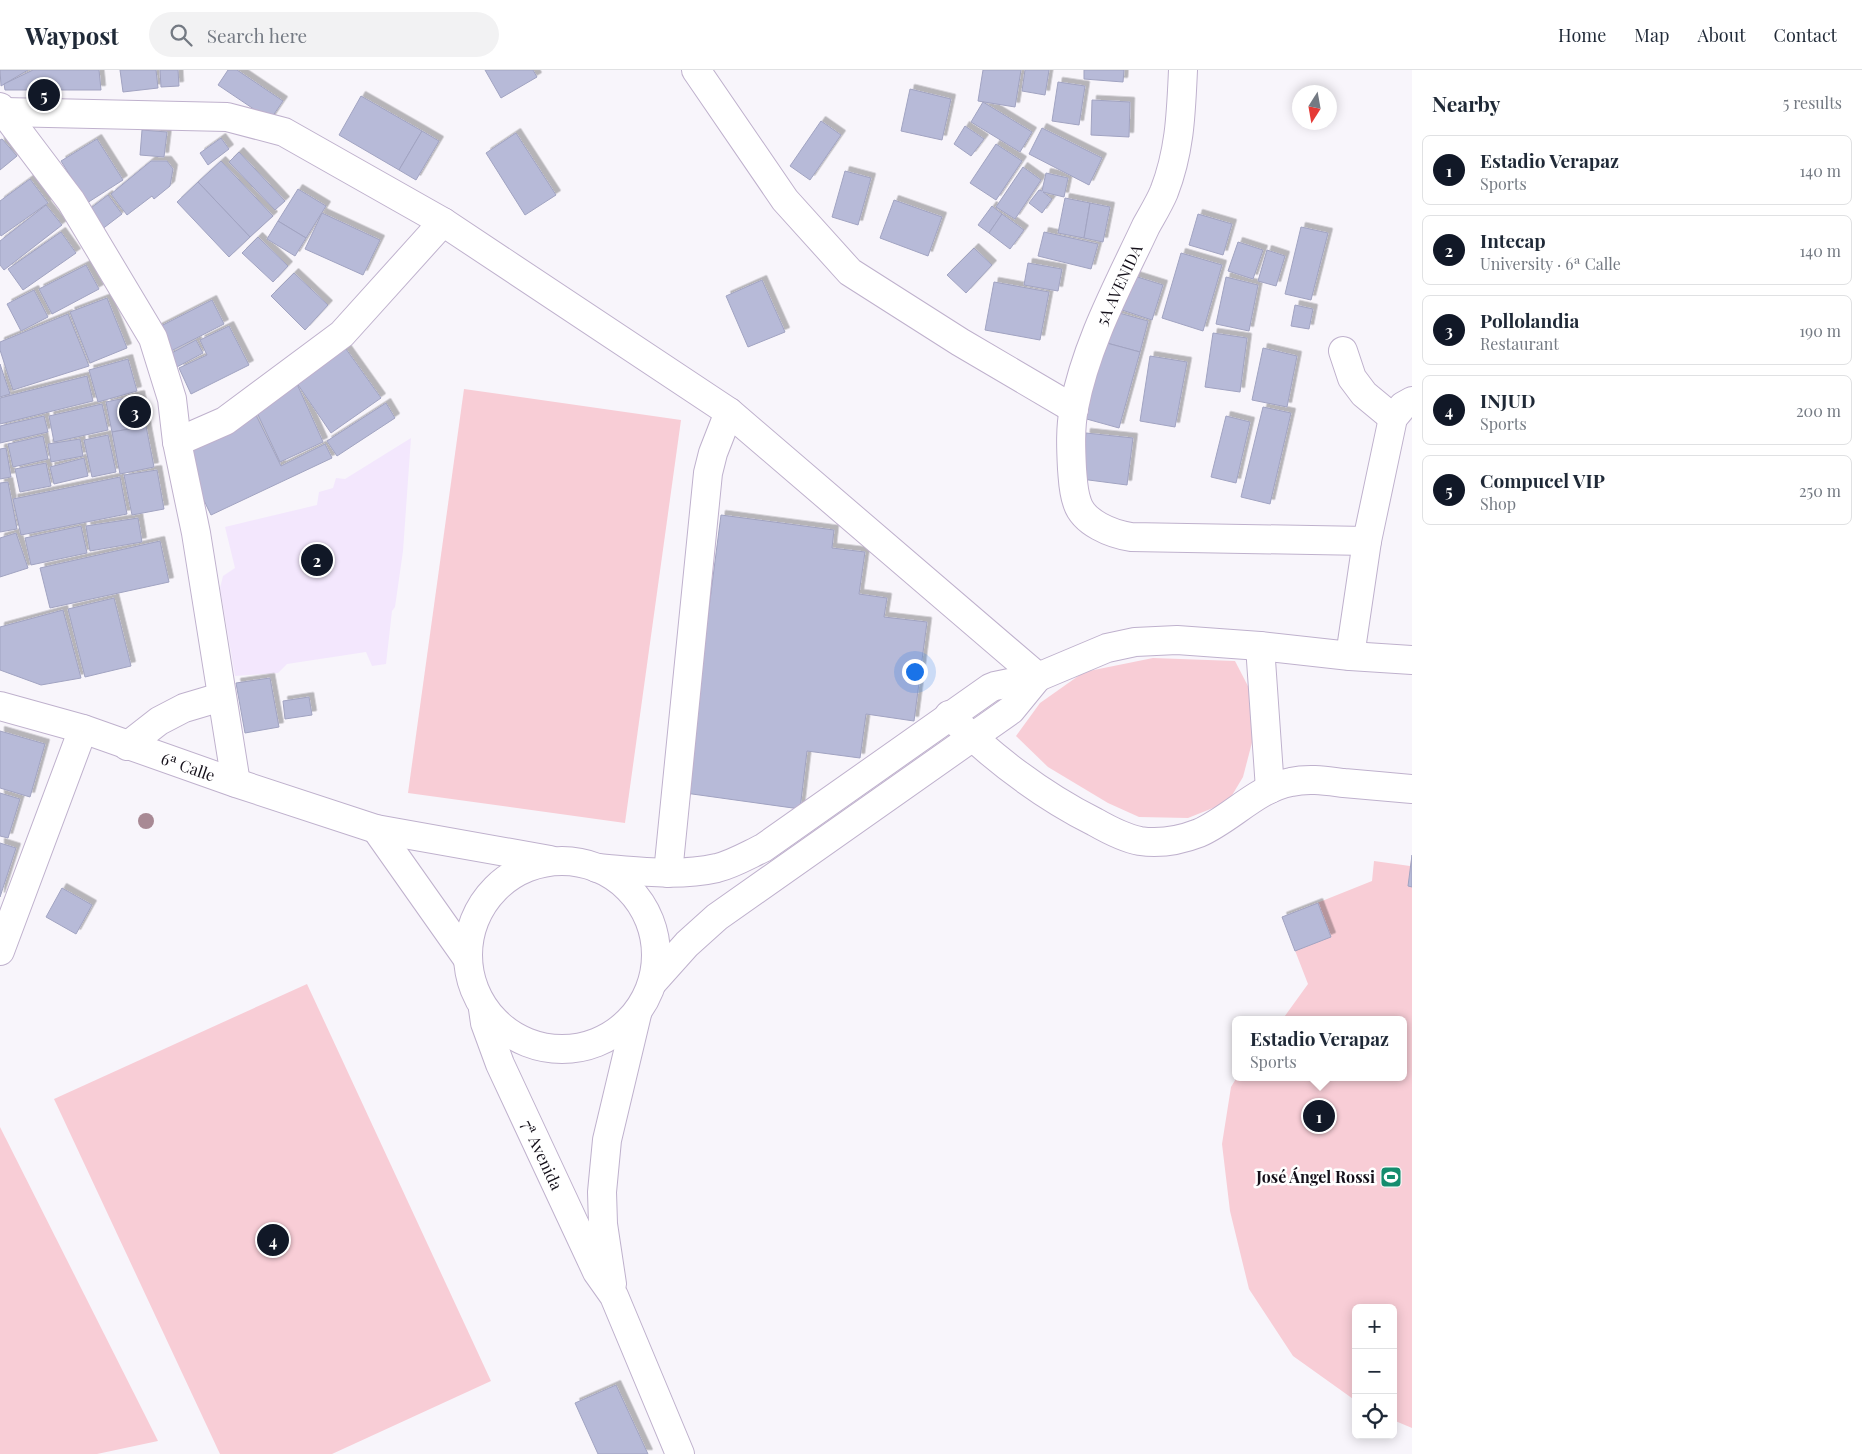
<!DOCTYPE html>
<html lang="en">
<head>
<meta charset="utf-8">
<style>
  body { margin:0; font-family:"Playfair Display",serif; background:#f2f2f3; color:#1f2937 }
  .controls { position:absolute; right:15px; bottom:15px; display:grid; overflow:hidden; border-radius:8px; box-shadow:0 2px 12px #0003 }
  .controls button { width:45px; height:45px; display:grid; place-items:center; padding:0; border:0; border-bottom:1px solid #e0e1e3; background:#fff; color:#1f2937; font:25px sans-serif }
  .compass { position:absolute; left:1292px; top:15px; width:45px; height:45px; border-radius:50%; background:#fff; box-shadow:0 2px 12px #0003; rotate:191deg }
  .you { position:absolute; left:914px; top:601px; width:18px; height:18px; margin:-12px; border:4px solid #fff; border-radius:50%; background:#1a73e8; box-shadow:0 0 0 8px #1a73e833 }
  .badge { display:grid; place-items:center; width:32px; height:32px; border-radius:50%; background:#111827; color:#fff; font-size:16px; font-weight:700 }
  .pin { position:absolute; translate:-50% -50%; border:2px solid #fff; box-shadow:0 1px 5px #0006 }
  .popup { position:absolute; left:1232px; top:946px; width:175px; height:65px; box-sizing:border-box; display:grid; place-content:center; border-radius:8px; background:#fff; filter:drop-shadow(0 1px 4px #0005); font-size:16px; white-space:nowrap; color:#747a83 }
  .popup b { font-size:19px; color:#1f2937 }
  .popup::after { content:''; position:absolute; left:50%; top:100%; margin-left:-10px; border:10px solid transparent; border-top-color:#fff }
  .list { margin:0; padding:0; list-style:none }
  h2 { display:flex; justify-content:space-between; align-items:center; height:65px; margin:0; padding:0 20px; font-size:21px }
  h2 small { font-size:16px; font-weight:400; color:#747a83 }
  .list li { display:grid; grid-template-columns:32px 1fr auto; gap:15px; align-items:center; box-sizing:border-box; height:70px; margin:0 10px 10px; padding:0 10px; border:1px solid #e0e1e3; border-radius:8px }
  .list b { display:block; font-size:19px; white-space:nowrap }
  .list p { margin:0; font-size:16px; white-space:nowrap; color:#747a83 }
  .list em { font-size:16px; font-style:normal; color:#747a83 }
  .icon { flex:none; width:28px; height:28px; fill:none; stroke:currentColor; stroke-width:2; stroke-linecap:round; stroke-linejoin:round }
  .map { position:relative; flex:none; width:1412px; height:1384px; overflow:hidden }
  header { display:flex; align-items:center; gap:30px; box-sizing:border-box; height:70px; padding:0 25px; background:#fff; border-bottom:1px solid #e0e1e3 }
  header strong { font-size:24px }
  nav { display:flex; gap:28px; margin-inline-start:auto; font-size:18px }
  .search { width:350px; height:45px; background:#f2f2f3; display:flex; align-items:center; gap:12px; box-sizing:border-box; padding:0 18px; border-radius:28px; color:#747a83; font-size:19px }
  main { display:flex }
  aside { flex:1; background:#fff }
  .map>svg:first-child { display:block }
  .built { fill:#f3e7fd }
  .green { fill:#f8cdd6 }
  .building { fill:#b7bad8; stroke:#a1a3c1; filter:url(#shadow) }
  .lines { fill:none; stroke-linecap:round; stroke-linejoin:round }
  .minor-casing { stroke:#bfb1cd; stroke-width:30 }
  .major-casing { stroke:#bfb1cd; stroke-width:30 }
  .minor { stroke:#fff; stroke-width:28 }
  .major { stroke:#fff; stroke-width:28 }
  .tree { fill:#a88994 }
  .labels { text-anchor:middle; stroke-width:5; stroke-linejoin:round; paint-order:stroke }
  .street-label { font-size:16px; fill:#15101a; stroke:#fff }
  .poi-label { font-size:16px; font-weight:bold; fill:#15101a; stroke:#fff; text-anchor:end }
</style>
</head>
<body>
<header>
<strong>Waypost</strong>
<div class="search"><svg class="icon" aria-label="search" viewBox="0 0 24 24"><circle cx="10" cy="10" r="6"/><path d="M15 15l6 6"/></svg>Search here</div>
<nav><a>Home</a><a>Map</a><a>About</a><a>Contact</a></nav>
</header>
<main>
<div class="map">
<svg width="1412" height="1384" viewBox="0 0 1412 1384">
  <defs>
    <filter id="shadow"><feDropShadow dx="4.5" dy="-4.5" stdDeviation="0" flood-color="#0004"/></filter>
  </defs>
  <rect width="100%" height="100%" fill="#f8f5fb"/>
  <polygon class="built" points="411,368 403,481 395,537 392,541 386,594 372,596 366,582 287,594 278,603 235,606 220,518 223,506 235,498 225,457 317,435 319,422 333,418 336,408 345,409"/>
  <g class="green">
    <polygon points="464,319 681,350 625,753 408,723"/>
    <polygon points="1153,588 1235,591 1251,622 1255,661 1243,707 1228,732 1188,748 1139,747 1108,733 1048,697 1016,666 1040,633 1084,602"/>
    <polygon points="1412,785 1412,1358 1393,1350 1393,1238 1356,1238 1356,1331 1293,1286 1249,1219 1230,1141 1222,1074 1231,1017 1237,1007 1403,1007 1403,950 1282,950 1308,914 1282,847 1372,811 1374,791 1410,796"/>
    <polygon points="307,914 491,1311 332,1384 220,1384 54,1029"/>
    <polygon points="0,1057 158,1371 97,1384 0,1384"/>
  </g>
  <g class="building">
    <polygon points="0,0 28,0 1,16"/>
    <polygon points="33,0 99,0 101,20 5,20 4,14"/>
    <polygon points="120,0 156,0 158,18 123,22"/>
    <polygon points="160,0 178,0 179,16 161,17"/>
    <polygon points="228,0 237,0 283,31 270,50 218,15"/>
    <polygon points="485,0 533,0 537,7 501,28"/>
    <polygon points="983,0 1021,0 1015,37 978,31"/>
    <polygon points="1025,0 1049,0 1045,25 1022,21"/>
    <polygon points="1084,0 1124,0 1123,12 1084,9"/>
    <polygon points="1058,12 1085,16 1079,55 1052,51"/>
    <polygon points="910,19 951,29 942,70 901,61"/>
    <polygon points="361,26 422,61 399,100 339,65"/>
    <polygon points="1092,30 1130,32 1129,67 1091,65"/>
    <polygon points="983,32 1032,62 1020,82 971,52"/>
    <polygon points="821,51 841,65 810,110 790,96"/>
    <polygon points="965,56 984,69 971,86 954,74"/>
    <polygon points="1042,58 1102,88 1089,115 1029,84"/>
    <polygon points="142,60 167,62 164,87 140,85"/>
    <polygon points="422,61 439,71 416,110 399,100"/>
    <polygon points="516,63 556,125 525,145 486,83"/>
    <polygon points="221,68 229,79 208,95 200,83"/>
    <polygon points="2,69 17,86 0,100 0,70"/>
    <polygon points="97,69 123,110 87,133 61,91"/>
    <polygon points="996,74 1022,91 996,130 970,113"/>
    <polygon points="239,82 285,131 275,140 229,92"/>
    <polygon points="151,91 167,91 173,99 170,116 154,129 152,126 127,145 111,124"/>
    <polygon points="221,91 273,146 250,167 198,112"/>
    <polygon points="1023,97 1041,110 1015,149 996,137"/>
    <polygon points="845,101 871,108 858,155 832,147"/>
    <polygon points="1046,103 1068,108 1064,127 1043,122 1052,129 1042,143 1029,133 1039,120 1042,121"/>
    <polygon points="30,109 48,133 1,166 0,164 0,131"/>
    <polygon points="198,112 250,167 229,187 177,132"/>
    <polygon points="298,119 326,136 306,168 278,151"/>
    <polygon points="108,125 122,144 101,160 87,141"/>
    <polygon points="1065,128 1090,133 1084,168 1058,163"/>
    <polygon points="894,130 942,147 928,186 880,168"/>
    <polygon points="1090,133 1110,137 1103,172 1084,168"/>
    <polygon points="46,135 62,155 4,200 0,195 0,171"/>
    <polygon points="992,136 1002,144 989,163 978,155"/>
    <polygon points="322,143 380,170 363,205 305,179"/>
    <polygon points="1002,144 1024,160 1010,179 989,163"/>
    <polygon points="1198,144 1232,154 1223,185 1189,175"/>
    <polygon points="278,151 306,168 295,186 267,169"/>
    <polygon points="1301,157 1328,163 1311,230 1285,224"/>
    <polygon points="61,162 76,183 23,220 8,199"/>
    <polygon points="1044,162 1098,174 1091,199 1038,186"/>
    <polygon points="258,167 288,196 273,212 242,183"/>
    <polygon points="1238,172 1263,180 1253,209 1228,201"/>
    <polygon points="974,178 992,195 966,223 947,205"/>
    <polygon points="1267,180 1285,186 1276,216 1258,211"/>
    <polygon points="1181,183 1222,195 1203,261 1162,248"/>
    <polygon points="1028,193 1062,199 1058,221 1024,215"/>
    <polygon points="86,195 99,219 52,244 39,219"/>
    <polygon points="294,203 328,235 305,260 271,226"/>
    <polygon points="1128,204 1163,215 1152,250 1116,238"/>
    <polygon points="1226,207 1258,215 1249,261 1216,254"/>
    <polygon points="762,210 785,262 748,277 726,226"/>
    <polygon points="994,212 1049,222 1040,270 985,260"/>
    <polygon points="34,220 48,247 21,261 7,234"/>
    <polygon points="107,228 127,278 90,293 70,242"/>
    <polygon points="212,230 224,254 169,282 157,258"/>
    <polygon points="1295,235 1313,239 1309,259 1291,256"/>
    <polygon points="1112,241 1148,251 1140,282 1103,272"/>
    <polygon points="68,244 89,296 13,320 0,280 0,272"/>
    <polygon points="229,256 249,295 191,324 179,298 207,285 200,270"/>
    <polygon points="1213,263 1247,268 1240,322 1205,317"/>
    <polygon points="196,270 203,283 175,298 168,285"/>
    <polygon points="341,272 381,328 331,363 292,306"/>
    <polygon points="1103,272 1140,282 1119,358 1083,348"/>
    <polygon points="1263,278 1297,286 1287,337 1252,330"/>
    <polygon points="1150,286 1187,292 1175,357 1140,351"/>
    <polygon points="128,289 137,321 98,332 89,300"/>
    <polygon points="0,294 10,324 0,327"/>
    <polygon points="87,306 93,331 0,354 0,328"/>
    <polygon points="297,314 323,372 280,392 253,334"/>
    <polygon points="140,325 146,356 112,362 106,332"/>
    <polygon points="386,333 395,348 337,386 327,371"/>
    <polygon points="102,334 108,360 54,372 49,346"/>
    <polygon points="1263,337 1291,343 1270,434 1241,427"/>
    <polygon points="255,343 281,396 325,374 332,388 211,445 179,379"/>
    <polygon points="44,346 48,362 0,373 0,356"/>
    <polygon points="1226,346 1250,352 1236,413 1211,407"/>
    <polygon points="146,356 154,397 120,404 112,362"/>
    <polygon points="1086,363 1133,368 1127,415 1081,409"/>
    <polygon points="108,365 116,402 92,407 84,370"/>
    <polygon points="43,366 48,389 13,397 8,374"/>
    <polygon points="80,369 83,386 51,392 48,374"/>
    <polygon points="6,378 11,407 0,409 0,379"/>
    <polygon points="84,388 88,406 54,414 50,397"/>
    <polygon points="46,393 51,416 20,422 15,399"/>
    <polygon points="157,400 164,439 132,445 124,405"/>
    <polygon points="120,407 127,444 21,465 13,429"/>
    <polygon points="8,412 17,459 0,462 0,413"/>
    <polygon points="721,445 834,460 832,478 865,482 859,524 887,528 884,547 927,552 914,651 866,644 860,688 807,681 800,739 685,723"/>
    <polygon points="138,448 142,472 90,481 86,456"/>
    <polygon points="81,456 87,483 31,495 25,468"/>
    <polygon points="16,463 28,498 0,507 0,468"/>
    <polygon points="160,471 169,512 50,538 40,498"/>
    <polygon points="114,528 131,596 85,607 68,539"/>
    <polygon points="63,540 81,608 41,615 0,600 0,557"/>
    <polygon points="270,608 279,657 245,663 236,613"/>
    <polygon points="309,627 312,645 285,649 283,631"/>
    <polygon points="0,661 45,674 30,727 0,718"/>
    <polygon points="0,723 20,729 8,768 0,766"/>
    <polygon points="0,773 16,778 0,827"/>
    <polygon points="1412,785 1412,817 1408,816"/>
    <polygon points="62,818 92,835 76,864 46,847"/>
    <polygon points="1318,833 1331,867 1295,881 1282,847"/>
    <polygon points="616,1315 648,1384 598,1384 575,1333"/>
  </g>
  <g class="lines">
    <g class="minor-casing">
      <g id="minor">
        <polyline points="696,0 785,130 850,202 960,272 1074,339"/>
        <path d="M1183,0C1181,43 1180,81 1164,122C1159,134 1152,145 1146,156C1119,214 1086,274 1074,338C1070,358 1071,379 1072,399C1073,410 1073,421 1077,432C1083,453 1112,464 1131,467L1367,471"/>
        <polyline points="0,37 71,131 153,268 172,329 177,372 196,463 236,713"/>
        <polyline points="4,42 227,47 284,62 443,152 729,342 1038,607"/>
        <polyline points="1343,281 1352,308 1364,324 1393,348"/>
        <polyline points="177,372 225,351 342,264 443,152"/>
        <polyline points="1260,576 1270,719"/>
        <polyline points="1350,586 1367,471 1393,348 1403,336 1412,331"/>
        <path d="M949,645C993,688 1041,725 1095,752C1109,760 1124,768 1140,771C1160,774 1181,770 1199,763C1231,749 1257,718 1291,712C1309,708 1327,711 1344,713C1367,715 1389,717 1412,719"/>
        <polyline points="127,676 159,651 184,638 221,627"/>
        <path d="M597,798C637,801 677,807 717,798C733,794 748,785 763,778L990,618L995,616L1038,607L1107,578L1135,572L1177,570L1260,576L1350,586L1412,590"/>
        <polyline points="668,803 708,403 713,383 729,342"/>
        <polyline points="0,881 83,659"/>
        <polyline points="653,912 687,874 717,847 1011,640 1038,607"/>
      </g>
    </g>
    <g class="major-casing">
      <g id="major">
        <polyline points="0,636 83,659 236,713 376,759 550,790"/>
        <polyline points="376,759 467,888"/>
        <circle cx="562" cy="885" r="94"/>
        <polyline points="483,939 485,953 500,994 597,1202 614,1226 680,1384"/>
        <polyline points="612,1214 603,1154 602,1122 607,1070 637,944"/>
      </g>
    </g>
    <use href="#minor" class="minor"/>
    <use href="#major" class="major"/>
  </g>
  <circle class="tree" cx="146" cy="751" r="8"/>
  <defs>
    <g id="stadium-square" transform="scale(1.125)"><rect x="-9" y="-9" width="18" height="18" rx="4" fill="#158c6e" stroke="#fff"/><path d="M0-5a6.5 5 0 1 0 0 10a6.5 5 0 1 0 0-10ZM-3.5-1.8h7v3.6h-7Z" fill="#fff"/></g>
  </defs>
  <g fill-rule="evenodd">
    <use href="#stadium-square" x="1391" y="1107"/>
  </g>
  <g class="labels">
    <g class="street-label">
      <text transform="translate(1119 215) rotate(-65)" y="6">5A AVENIDA</text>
      <text transform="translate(188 697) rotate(19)" y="6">6ª Calle</text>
      <text transform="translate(542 1085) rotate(65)" y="6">7ª Avenida</text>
    </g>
    <g class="poi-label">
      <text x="1375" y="1113">José Ángel Rossi</text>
    </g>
  </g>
</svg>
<div class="controls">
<button>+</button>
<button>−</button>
<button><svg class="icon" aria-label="locate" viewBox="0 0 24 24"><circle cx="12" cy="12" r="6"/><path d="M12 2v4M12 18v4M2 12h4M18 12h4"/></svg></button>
</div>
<svg class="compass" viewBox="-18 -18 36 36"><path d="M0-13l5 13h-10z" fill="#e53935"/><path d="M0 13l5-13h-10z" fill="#747a83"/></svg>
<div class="you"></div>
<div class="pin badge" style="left:1319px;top:1046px">1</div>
<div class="popup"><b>Estadio Verapaz</b>Sports</div>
<div class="pin badge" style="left:317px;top:490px">2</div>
<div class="pin badge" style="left:135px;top:342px">3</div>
<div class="pin badge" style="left:273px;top:1170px">4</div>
<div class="pin badge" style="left:44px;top:25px">5</div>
</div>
<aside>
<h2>Nearby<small>5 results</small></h2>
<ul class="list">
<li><span class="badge">1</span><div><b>Estadio Verapaz</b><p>Sports</p></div><em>140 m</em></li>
<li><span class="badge">2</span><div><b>Intecap</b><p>University · 6ª Calle</p></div><em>140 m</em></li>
<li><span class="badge">3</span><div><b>Pollolandia</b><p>Restaurant</p></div><em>190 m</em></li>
<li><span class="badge">4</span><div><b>INJUD</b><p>Sports</p></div><em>200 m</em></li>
<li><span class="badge">5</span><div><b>Compucel VIP</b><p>Shop</p></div><em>250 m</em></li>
</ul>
</aside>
</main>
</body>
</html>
